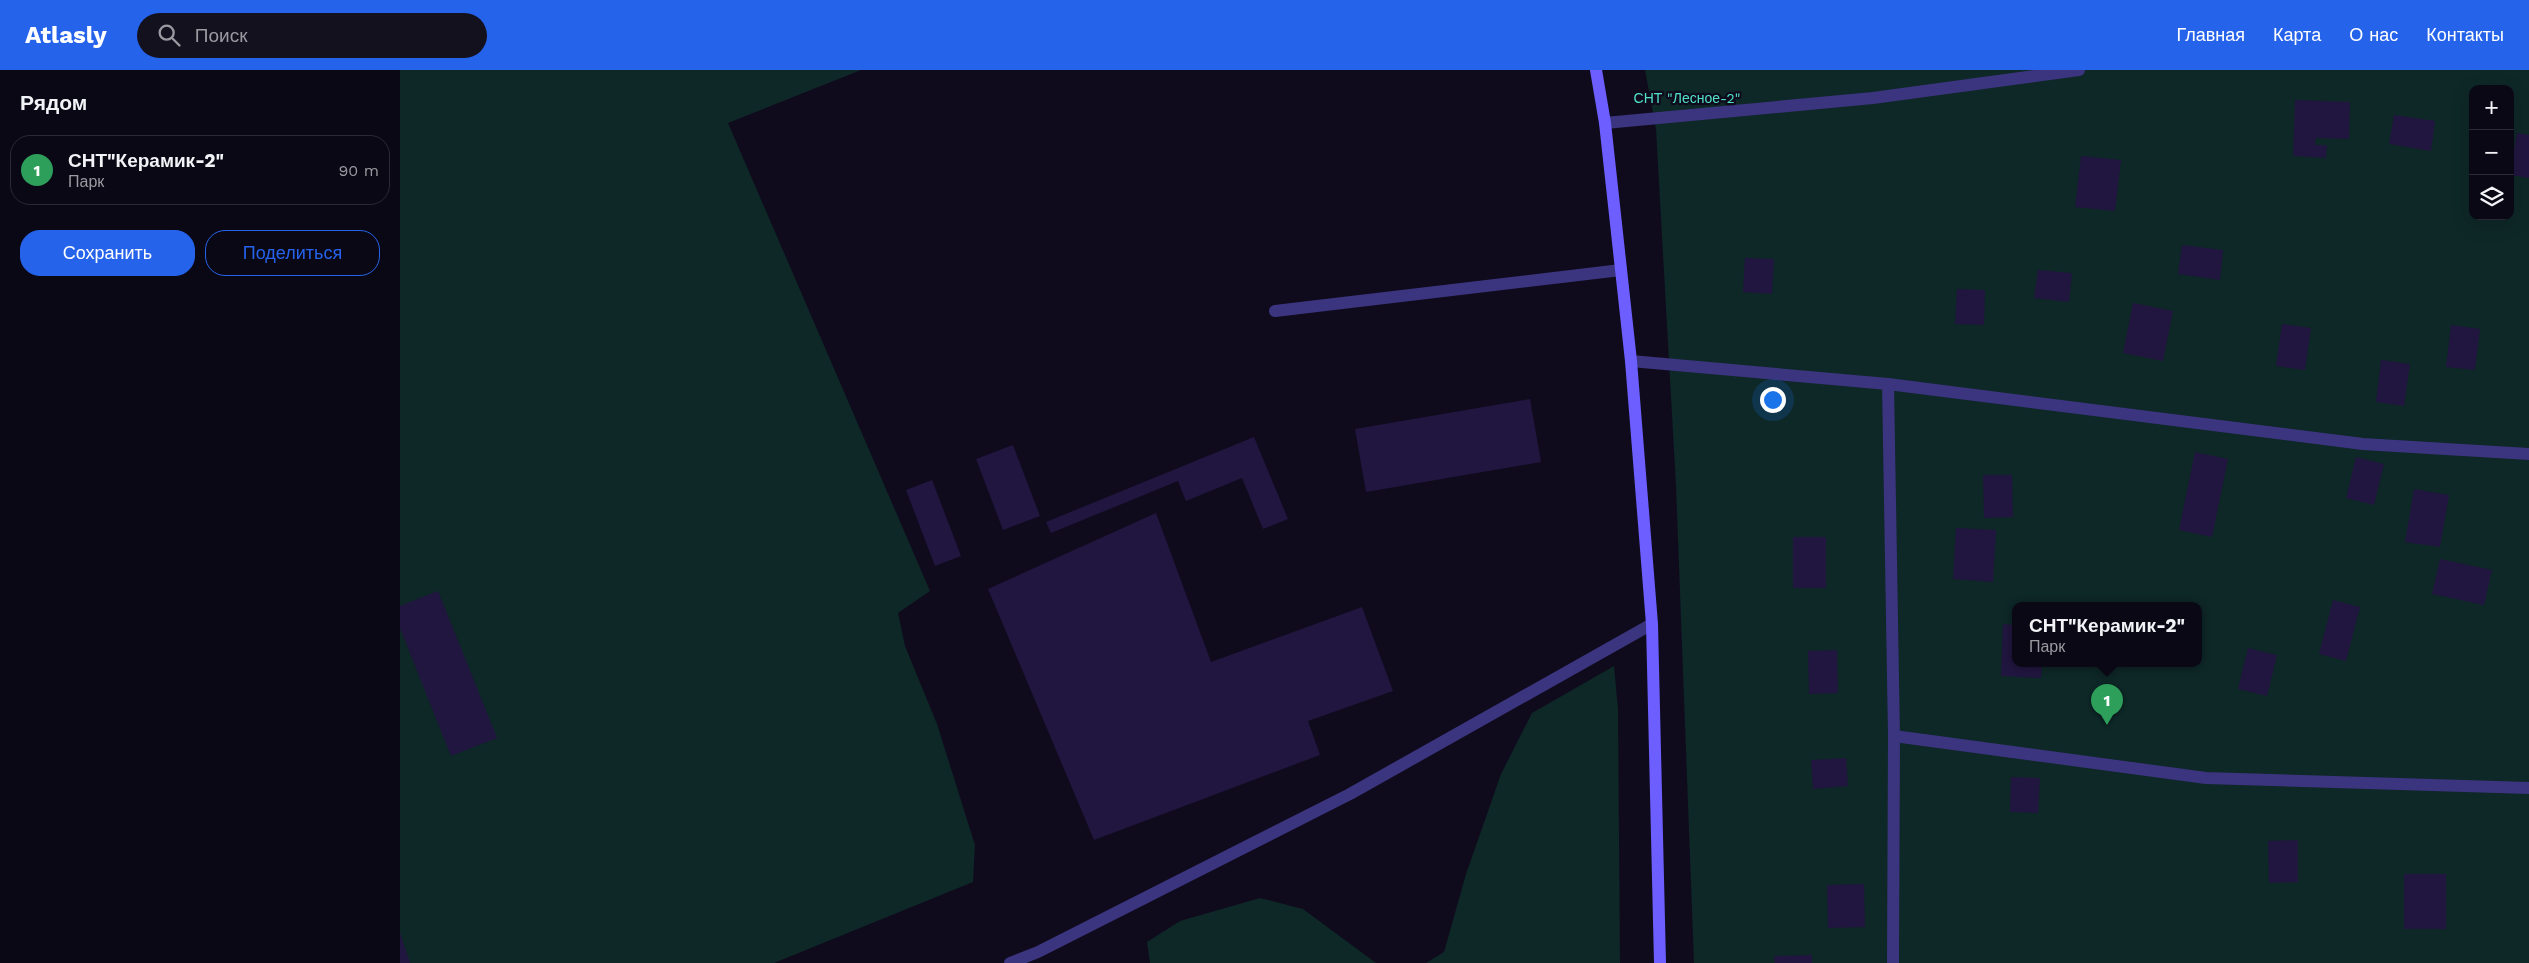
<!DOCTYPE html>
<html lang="ru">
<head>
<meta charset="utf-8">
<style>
  body { margin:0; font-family:"Work Sans",sans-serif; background:#14111f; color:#f1f3f6 }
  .controls { position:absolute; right:15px; top:15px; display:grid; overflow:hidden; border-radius:10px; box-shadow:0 5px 20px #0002 }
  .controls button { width:45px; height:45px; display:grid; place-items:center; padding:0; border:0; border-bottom:1px solid #2b2935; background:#0b0816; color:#f1f3f6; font:25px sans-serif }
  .you { position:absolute; left:1372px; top:329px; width:18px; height:18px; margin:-12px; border:4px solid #fff; border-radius:50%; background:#1a73e8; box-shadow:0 0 0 8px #1a73e833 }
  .badge { display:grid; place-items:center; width:32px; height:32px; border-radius:50%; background:#2563eb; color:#fff; font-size:16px; font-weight:700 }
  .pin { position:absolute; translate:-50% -41px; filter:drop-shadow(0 1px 2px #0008) }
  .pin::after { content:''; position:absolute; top:26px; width:18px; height:15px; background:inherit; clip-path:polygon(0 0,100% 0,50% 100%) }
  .popup { position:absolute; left:1612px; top:532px; width:190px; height:65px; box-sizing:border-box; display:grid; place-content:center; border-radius:10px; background:#0b0816; filter:drop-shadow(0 1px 4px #0005); font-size:16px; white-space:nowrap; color:#9a9aa1 }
  .popup b { font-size:19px; color:#f1f3f6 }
  .popup::after { content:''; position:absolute; left:50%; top:100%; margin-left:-10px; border:10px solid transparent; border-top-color:#0b0816 }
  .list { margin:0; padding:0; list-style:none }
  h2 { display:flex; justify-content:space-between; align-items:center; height:65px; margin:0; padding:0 20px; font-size:21px }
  h2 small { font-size:16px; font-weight:400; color:#9a9aa1 }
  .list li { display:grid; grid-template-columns:32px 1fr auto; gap:15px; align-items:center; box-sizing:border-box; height:70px; margin:0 10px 10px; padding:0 10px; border:1px solid #2b2935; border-radius:20px }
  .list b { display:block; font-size:19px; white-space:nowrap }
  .list p { margin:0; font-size:16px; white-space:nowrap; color:#9a9aa1 }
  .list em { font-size:16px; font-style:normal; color:#9a9aa1 }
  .actions { display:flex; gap:10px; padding:15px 20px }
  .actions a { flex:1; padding:11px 0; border:1px solid #2563eb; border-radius:20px; text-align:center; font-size:18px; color:#2563eb }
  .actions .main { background:#2563eb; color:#fff }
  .icon { flex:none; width:28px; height:28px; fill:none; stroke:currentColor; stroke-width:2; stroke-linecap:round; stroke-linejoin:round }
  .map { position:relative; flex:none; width:2129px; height:893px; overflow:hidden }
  header { display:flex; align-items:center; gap:30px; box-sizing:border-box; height:70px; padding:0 25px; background:#2563eb; color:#fff }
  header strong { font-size:24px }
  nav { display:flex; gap:28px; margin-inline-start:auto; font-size:18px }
  .search { width:350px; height:45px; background:#14111f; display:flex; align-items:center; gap:12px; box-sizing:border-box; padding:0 18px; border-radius:28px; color:#9a9aa1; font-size:19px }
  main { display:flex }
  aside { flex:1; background:#0b0816 }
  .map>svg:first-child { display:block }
  .green { fill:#0e2727; fill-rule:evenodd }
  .building { fill:#21163f }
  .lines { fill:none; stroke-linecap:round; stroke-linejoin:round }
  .lane { stroke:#3b347e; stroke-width:12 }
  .secondary { stroke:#6c5eff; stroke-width:12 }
  .labels { text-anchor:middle; stroke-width:4.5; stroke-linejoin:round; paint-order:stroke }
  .park-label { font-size:14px; fill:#50e2c7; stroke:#0f0b1d }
</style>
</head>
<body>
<header>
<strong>Atlasly</strong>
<div class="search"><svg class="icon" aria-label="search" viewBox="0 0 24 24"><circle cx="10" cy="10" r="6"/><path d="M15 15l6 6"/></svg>Поиск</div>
<nav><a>Главная</a><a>Карта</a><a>О нас</a><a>Контакты</a></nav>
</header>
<main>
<aside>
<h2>Рядом<small></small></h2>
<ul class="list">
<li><span class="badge" style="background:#2e9e5b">1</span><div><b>СНТ&quot;Керамик-2&quot;</b><p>Парк</p></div><em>90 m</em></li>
</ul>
<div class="actions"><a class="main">Сохранить</a><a>Поделиться</a></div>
</aside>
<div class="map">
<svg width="2129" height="893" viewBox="0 0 2129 893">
  <rect width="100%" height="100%" fill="#0f0b1d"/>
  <g class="green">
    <polygon points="0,0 461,0 328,53 530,521 498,543 505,576 537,654 575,775 573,812 374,893 0,893"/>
    <path d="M1245,0H2129V893H1294L1276,416L1256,59ZM2073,19H2110V146H2073ZM1616,536H1798V594H1616Z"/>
    <polygon points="1214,596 1218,639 1220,893 1026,893 1044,882 1066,804 1101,704 1132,643"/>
    <polygon points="860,828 903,839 976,893 750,893 747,872 780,851"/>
  </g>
  <g class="building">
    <polygon points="1895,30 1950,32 1949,69 1916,68 1915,75 1927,75 1926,88 1893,86"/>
    <polygon points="1994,45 2035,51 2031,81 1989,74"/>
    <polygon points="2117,63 2129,65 2129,108 2110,105"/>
    <polygon points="1681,86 1721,90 1715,141 1675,137"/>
    <polygon points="1782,175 1823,180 1820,210 1778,204"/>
    <polygon points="1345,188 1374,189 1372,224 1343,222"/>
    <polygon points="1638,200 1672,203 1669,232 1634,228"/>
    <polygon points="1557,219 1585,220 1584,255 1555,254"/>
    <polygon points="1733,233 1773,241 1763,291 1723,283"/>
    <polygon points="1882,254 1911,258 1905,300 1876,296"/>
    <polygon points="2051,255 2080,259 2075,300 2046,297"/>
    <polygon points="1981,290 2010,294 2004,336 1976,332"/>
    <polygon points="1130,329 1141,392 966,422 955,359"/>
    <polygon points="854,367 888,449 863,459 842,408 786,431 778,411 651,463 646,452"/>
    <polygon points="613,375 640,446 603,460 576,389"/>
    <polygon points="1795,382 1828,389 1812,467 1779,460"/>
    <polygon points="1956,387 1984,394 1974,435 1946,428"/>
    <polygon points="1583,405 1612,405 1613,447 1584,448"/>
    <polygon points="532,410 561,486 535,496 506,420"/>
    <polygon points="2014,419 2049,425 2040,477 2005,472"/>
    <polygon points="756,443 811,592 962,537 993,621 908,651 920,685 694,770 588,519"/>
    <polygon points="1556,458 1596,460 1593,512 1553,509"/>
    <rect x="1393" y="467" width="33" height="51"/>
    <polygon points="2040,489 2092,500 2084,535 2032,524"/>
    <polygon points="38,521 97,668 51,686 0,558 0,536"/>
    <polygon points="1933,530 1960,537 1946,591 1919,584"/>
    <polygon points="1603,554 1616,555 1616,594 1642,594 1641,608 1601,606"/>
    <polygon points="1848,578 1877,585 1867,626 1838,619"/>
    <polygon points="1437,580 1438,623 1409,624 1408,581"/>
    <polygon points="1446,688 1448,716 1413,719 1411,690"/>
    <polygon points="1611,707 1640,708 1638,743 1610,742"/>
    <polygon points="1898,770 1898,812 1869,813 1868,771"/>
    <rect x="2004" y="804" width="42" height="55"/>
    <polygon points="1464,814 1465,857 1428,858 1427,815"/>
    <polygon points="0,863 10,893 0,893"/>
    <polygon points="1412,885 1412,893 1375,893 1374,886"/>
  </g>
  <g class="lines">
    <g class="lane">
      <polyline points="1205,53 1473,28 1679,0"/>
      <polyline points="875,241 1221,200"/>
      <polyline points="1231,291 1488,314 1963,374 2129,384"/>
      <polyline points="1488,314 1494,666 1493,893"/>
      <polyline points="1494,666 1806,708 2129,718"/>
      <polyline points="610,893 638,882 950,724 1252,554"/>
    </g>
    <polyline class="secondary" points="1196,0 1205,53 1231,291 1252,554 1260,893"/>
  </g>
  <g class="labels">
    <g class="park-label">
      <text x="1287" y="33">СНТ "Лесное-2"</text>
    </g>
  </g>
</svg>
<div class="controls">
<button>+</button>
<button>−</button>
<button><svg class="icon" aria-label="layers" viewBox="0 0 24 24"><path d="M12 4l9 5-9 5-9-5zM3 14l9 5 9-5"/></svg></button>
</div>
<div class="you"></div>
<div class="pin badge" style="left:1707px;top:655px;background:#2e9e5b">1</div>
<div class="popup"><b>СНТ&quot;Керамик-2&quot;</b>Парк</div>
</div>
</main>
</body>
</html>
